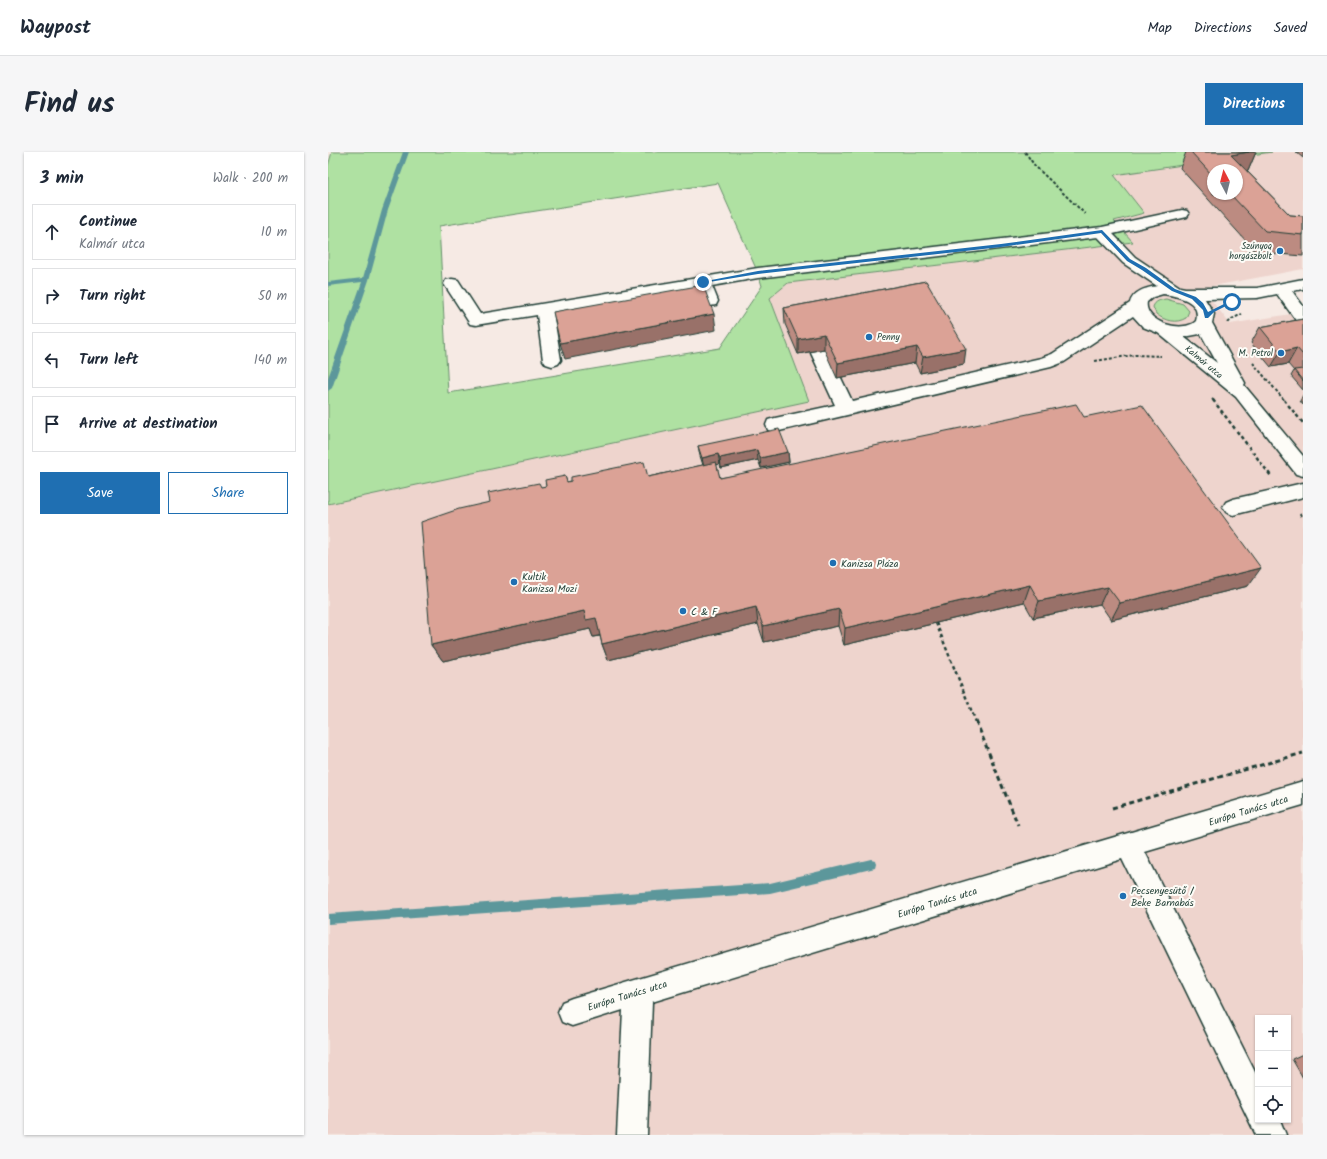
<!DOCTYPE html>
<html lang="en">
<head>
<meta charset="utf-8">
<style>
  body { margin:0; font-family:Kalam,sans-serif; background:#f6f6f7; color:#1f2937 }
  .controls { position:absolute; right:12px; bottom:12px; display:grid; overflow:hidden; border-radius:0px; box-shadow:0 1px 3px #0004 }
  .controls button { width:36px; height:36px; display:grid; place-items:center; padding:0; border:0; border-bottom:1px solid #e0e1e3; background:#fff; color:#1f2937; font:20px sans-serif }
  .compass { position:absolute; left:879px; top:12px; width:36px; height:36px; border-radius:50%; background:#fff; box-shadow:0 1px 3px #0004; rotate:353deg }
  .stop { position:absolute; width:12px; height:12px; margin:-9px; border:3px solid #1f6fb2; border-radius:50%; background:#fff }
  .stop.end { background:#1f6fb2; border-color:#fff; box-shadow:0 1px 4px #0008 }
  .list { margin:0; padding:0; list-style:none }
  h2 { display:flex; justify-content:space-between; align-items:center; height:52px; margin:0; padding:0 16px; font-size:17px }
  h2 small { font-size:13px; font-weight:400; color:#747a83 }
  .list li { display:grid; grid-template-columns:26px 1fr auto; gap:12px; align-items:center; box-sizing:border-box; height:56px; margin:0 8px 8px; padding:0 8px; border:1px solid #e0e1e3; border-radius:0px }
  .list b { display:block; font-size:15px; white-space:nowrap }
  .list p { margin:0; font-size:13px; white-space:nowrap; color:#747a83 }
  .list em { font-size:13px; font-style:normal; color:#747a83 }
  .actions { display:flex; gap:8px; padding:12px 16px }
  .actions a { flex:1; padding:9px 0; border:1px solid #1f6fb2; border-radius:0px; text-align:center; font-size:14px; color:#1f6fb2 }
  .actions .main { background:#1f6fb2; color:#fff }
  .icon { flex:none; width:22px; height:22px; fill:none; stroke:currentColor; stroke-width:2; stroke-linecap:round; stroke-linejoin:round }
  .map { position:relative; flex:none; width:975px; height:983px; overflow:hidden; border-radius:0px }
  header { display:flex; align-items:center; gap:24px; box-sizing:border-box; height:56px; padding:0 20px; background:#fff; border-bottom:1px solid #e0e1e3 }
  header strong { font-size:19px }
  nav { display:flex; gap:22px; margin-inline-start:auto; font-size:14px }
  .intro { display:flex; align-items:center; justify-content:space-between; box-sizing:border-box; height:96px; padding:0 24px }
  h1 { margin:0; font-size:28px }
  .button { padding:10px 18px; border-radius:0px; background:#1f6fb2; color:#fff; font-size:14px; font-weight:700 }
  main { display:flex; gap:24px; padding:0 24px }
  aside { flex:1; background:#fff; border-radius:0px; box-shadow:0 1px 3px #0004 }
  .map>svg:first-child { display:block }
  .built { fill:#eed4cd; fill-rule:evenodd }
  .green { fill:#afe1a2; stroke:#678f6b; fill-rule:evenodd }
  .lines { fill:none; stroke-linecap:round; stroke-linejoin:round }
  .stream { fill:#5c979b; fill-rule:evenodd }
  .minor-casing { stroke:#1f3d34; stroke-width:3 }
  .path-far2 { stroke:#1f3d34; stroke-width:2; stroke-dasharray:3 2; stroke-linecap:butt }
  .path-far1 { stroke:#1f3d34; stroke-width:2.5; stroke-dasharray:3.5 3; stroke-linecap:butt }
  .path { stroke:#1f3d34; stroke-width:3; stroke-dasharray:5 3.5; stroke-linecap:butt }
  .minor { fill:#fdfcf7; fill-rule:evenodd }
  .wall { fill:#bc8b81; stroke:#1f3d34; fill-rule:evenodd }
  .shaded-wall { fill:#997169; stroke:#1f3d34 }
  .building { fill:#dba296; stroke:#1f3d34 }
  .route { fill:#1f6fb2 }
  .poi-dot { fill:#1f6fb2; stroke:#fdfcf7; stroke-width:1.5 }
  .labels { text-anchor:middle; stroke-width:4; stroke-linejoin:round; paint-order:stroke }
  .far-poi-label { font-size:9px; fill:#1f3d34; stroke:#fdfcf7; text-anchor:end }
  .far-street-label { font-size:9px; fill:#1f3d34; stroke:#fdfcf7 }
  .poi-label { font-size:10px; fill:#1f3d34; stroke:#fdfcf7; text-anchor:start }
  .street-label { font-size:10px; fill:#1f3d34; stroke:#fdfcf7 }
</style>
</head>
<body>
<header>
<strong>Waypost</strong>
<nav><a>Map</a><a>Directions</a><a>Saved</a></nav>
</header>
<div class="intro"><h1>Find us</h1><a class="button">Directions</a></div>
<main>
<aside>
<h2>3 min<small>Walk · 200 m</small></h2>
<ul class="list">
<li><svg class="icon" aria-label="ahead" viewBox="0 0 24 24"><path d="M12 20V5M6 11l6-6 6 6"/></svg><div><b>Continue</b><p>Kalmár utca</p></div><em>10 m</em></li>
<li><svg class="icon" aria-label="right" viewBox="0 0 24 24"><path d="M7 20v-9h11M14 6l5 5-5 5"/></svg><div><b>Turn right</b></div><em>50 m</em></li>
<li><svg class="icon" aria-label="left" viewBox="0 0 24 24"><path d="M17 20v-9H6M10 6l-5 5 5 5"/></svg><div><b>Turn left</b></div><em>140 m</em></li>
<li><svg class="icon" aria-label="arrive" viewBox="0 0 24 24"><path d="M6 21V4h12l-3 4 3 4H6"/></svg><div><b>Arrive at destination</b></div></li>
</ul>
<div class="actions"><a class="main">Save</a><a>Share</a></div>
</aside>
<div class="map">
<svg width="975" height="983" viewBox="0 0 975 983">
  <rect width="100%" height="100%" fill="#f6eae4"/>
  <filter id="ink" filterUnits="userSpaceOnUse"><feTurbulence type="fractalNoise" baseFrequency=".025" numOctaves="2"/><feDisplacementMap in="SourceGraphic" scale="8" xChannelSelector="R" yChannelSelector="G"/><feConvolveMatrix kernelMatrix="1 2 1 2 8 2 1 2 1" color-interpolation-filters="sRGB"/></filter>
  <g filter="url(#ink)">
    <path class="built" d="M944,0H975V117L874,136L902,172L975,160V983H0V352L481,249L442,146L460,131L804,90L785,69L815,61L786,23ZM885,18H909V42H885ZM930,866H960V968H930Z"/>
    <g class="green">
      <path d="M4,0H944L786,23L816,61L786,69L805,90L460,131L442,146L481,249L0,352V14ZM390,31L430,121L434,134L392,196L120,241L111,74Z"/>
      <path d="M838,147L855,152L861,159L858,166C848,172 837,169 828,162L825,155C827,149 832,148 838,147Z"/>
    </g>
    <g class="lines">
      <g class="stream">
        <polygon points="75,0 81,0 60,58 41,128 4,236 0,239 0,226 34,130 0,134 0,130 35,126 54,58"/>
        <polygon points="543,707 547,708 548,712 547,716 543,717 442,741 0,772 0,762 442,731"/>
      </g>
      <g class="minor-casing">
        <g id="minor">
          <path d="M854,58L859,59L861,62L859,65L785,82L807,105L852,135L857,136H929L975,127V137L964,139L975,154V171L969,170L949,142L929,146L877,147L886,162L884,171L917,231L916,233L975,304V324L968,322L908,245L830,181L815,175L805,164L736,210L723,215L447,280L440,278L438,273L440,268L447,266L507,253L483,201L486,197L492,195L498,197L501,201L524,249L713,206L724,202L802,151C805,139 818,136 829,134L795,111L770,85L430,126L384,134L390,149L388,153L382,154L376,153L369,136L225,160L233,208L230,212L224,214L218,212L215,208L209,163L148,173L142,172L116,132L118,128L124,127L130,128L152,162L430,116L774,75ZM835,142C850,144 874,149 868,169C855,182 815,170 819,150L825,145ZM872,182H873L889,211L856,185Z"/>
          <polygon points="975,331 975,345 905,363 898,360 895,355 898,350 905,347"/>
          <polygon points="975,629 975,653 817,700 930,926 930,968 952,968 958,983 928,983 794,707 324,850 319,983 289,983 295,858 244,874 234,870 230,860 234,850 244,846"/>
        </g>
      </g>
      <g class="path-far2">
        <polyline points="697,0 707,14 757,62"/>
        <polyline points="900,171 904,167 914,162"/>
        <polyline points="767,209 807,203 833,204"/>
        <polyline points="925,211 957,249"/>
        <polyline points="884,247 886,249"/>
      </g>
      <g class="path-far1">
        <polyline points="885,248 943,324"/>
        <polyline points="956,248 975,271"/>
        <polyline points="972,361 975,366"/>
        <polyline points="608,471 648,570"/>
      </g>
      <g class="path">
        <polyline points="648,569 690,673"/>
        <polyline points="784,656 975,601"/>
      </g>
      <use href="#minor" class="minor"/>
    </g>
    <g class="wall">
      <path d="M858,0H928L920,19H919L962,63L975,64V104L928,100L852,16ZM885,18L909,42H885Z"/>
      <polygon points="968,0 975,0 975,6"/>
      <polygon points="598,129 636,212 592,221 587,211 509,226 496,197 470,202 457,172 456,156"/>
      <polygon points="975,167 975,238 963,224 966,219 960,212 943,215 923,191 932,175"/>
      <polygon points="975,243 975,253 972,249"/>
      <polygon points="756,265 920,434 783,468 772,452 705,466 696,450 516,493 510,474 436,490 430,472 280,508 274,492 272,484 265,485 262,477 115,509 103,493 162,350 218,334 237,324 239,330 320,325 375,313 372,304 370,294 460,300 461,310 433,316 430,308 393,316 392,312 388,313 392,326"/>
      <polygon points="975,902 975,926 964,907"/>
    </g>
    <g class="shaded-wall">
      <polygon points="921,0 928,0 920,19 909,21 903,3"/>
      <polygon points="386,162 388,178 237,207 232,191"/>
      <polygon points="496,182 496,197 470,202 470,187"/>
      <polygon points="589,195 587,211 509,226 510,211"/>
      <polygon points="969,196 960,212 943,215 952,200"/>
      <polygon points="638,197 636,212 592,221 595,205"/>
      <polygon points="429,298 430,308 393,316 392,306"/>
      <polygon points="460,300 461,310 433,316 432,306"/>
      <polygon points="390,302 392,312 376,316 374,306"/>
      <polygon points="933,416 920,434 783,468 792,451"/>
      <polygon points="702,433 696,450 516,493 517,476"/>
      <polygon points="780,435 772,452 705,466 711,449"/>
      <polygon points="428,455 430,472 280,508 274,492"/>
      <polygon points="511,457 510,474 436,490 435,474"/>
      <polygon points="256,459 268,466 275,483 265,485 262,477 115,509 103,493"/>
    </g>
    <g class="building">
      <polygon points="863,0 921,0 903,3 962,63 975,64 975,83 937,79 902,42 909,42 909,18 885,18 885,24"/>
      <polygon points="598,129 638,197 595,205 589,195 510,211 496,182 470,187 456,156"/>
      <polygon points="375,133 386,162 232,191 225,160"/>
      <polygon points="975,167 975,203 969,196 952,200 932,175"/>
      <polygon points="975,217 975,229 966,218"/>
      <polygon points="748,252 756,265 814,253 933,416 792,451 780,435 711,449 702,433 517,476 511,457 435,474 428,455 274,492 268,466 258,468 256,459 103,493 93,370 131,357 162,350 160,341 211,331 213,335 218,334 217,328 237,324 239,330 243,329 243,325 316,310 320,325 388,310 392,326"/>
      <polygon points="451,277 460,300 432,306 429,298 392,306 390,302 374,306 370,294"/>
    </g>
  </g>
  <polygon class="route" points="774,78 802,107 818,116 847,137 868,145 875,151 880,160 902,149 906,150 886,160 880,166 877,166 875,158 864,147 844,139 814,118 799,109 773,81 673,95 430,122 375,131 373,130 430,119 673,92"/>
  <g class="poi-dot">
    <circle cx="952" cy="99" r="4"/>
    <circle cx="541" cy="185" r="4"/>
    <circle cx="953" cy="201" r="4"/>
    <circle cx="505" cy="411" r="4"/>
    <circle cx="186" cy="430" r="4"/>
    <circle cx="355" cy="459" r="4"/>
    <circle cx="795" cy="744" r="4"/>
  </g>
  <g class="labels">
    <g class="far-poi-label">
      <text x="944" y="97">Szúnyog<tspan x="944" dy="10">horgászbolt</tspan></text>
      <text x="549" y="188" text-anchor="start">Penny</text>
      <text x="945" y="204">M. Petrol</text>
    </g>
    <g class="far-street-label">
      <text transform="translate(876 210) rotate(40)" y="3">Kalmár utca</text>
    </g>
    <g class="poi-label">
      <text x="513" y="415">Kanizsa Pláza</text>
      <text x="194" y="428">Kultik<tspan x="194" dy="12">Kanizsa Mozi</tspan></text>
      <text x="363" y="463">C &amp; F</text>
      <text x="803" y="742">Pecsenyesütő /<tspan x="803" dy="12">Beke Barnabás</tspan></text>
    </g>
    <g class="street-label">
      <text transform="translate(920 658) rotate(-17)" y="4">Európa Tanács utca</text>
      <text transform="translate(609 750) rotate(-17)" y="4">Európa Tanács utca</text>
      <text transform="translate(299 843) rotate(-17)" y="4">Európa Tanács utca</text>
    </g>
  </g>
</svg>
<div class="controls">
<button>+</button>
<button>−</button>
<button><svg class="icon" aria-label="locate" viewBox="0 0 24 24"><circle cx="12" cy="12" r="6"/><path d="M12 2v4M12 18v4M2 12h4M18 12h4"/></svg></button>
</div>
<svg class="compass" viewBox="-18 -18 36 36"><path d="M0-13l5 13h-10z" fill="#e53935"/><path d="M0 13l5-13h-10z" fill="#747a83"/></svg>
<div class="stop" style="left:904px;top:150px"></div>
<div class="stop end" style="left:375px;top:130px"></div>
</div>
</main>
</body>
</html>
